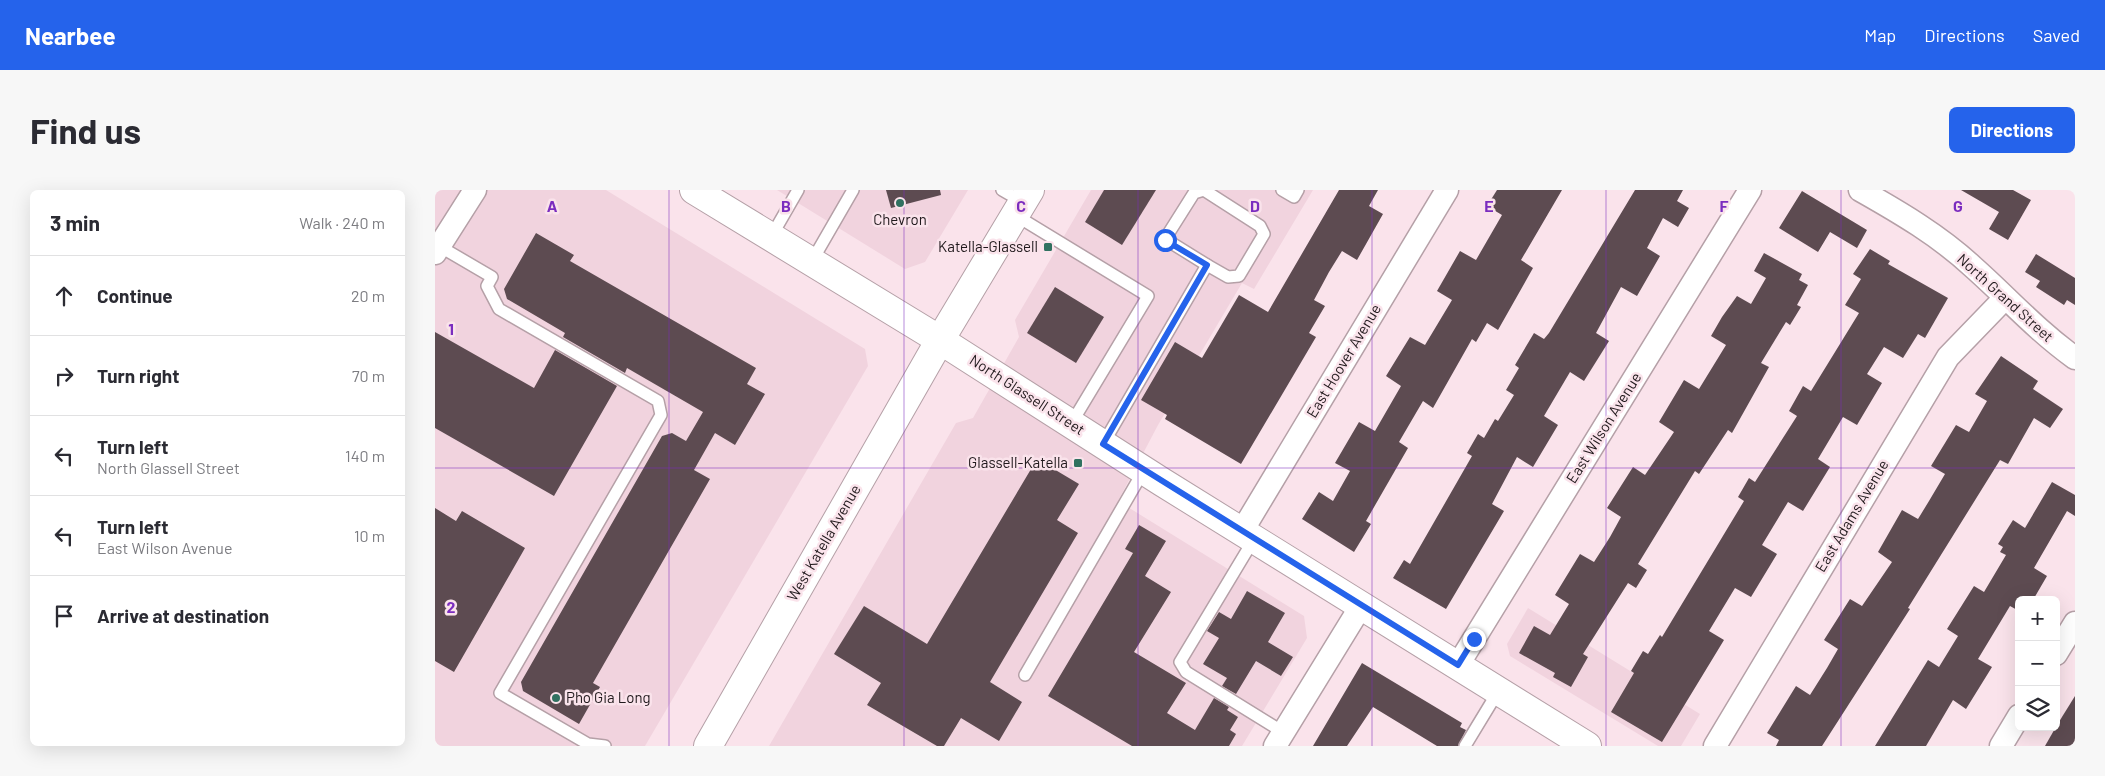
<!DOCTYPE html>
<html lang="en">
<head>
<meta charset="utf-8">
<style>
  body { margin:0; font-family:Barlow,sans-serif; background:#f7f7f7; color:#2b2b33 }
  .controls { position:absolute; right:15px; bottom:15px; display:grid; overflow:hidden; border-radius:8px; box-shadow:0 5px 20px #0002 }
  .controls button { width:45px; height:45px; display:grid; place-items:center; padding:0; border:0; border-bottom:1px solid #e1e1e2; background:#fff; color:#2b2b33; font:25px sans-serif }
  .stop { position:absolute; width:15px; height:15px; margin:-11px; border:4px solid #2563eb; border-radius:50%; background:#fff }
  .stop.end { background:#2563eb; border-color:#fff; box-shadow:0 1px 5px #0008 }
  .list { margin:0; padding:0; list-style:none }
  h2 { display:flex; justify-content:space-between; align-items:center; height:65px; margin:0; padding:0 20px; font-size:21px }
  h2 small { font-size:16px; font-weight:400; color:#7c7c81 }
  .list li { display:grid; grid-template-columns:32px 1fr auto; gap:15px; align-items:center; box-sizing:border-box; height:80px; padding:0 20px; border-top:1px solid #e1e1e2 }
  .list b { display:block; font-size:19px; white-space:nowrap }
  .list p { margin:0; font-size:16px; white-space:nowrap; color:#7c7c81 }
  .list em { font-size:16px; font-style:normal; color:#7c7c81 }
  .icon { flex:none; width:28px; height:28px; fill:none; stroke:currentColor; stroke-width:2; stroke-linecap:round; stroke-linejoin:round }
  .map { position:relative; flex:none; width:1640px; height:556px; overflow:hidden; border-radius:8px }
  header { display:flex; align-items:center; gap:30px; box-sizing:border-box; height:70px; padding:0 25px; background:#2563eb; color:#fff }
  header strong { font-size:24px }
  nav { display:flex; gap:28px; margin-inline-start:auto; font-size:18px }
  .intro { display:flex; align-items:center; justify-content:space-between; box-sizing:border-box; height:120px; padding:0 30px }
  h1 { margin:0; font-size:35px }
  .button { padding:12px 22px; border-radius:8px; background:#2563eb; color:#fff; font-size:18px; font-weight:700 }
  main { display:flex; gap:30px; padding:0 30px }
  aside { flex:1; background:#fff; border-radius:8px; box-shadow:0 5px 20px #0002 }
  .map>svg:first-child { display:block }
  .built { fill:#f1d3de }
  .building { fill:#5d4b51 }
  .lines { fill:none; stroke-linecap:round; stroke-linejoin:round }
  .lane-casing { stroke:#b5a0a7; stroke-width:14 }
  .street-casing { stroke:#b5a0a7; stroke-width:25 }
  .secondary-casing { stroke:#b5a0a7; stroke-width:30 }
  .primary-casing { stroke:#b5a0a7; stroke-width:30 }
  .lane { stroke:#fff; stroke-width:11 }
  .street { stroke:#fff; stroke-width:22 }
  .secondary { stroke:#fff; stroke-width:28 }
  .primary { stroke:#fff; stroke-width:28 }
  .route { stroke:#2563eb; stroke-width:6 }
  .grid { fill:none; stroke:#7b2cbf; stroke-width:1; stroke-opacity:0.55 }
  .poi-dot { fill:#307160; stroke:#fae3eb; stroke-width:2 }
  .labels { text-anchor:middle; stroke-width:5; stroke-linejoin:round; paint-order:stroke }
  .poi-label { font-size:15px; fill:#20191c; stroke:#fae3eb; text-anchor:end }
  .street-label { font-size:15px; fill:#20191c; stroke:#fae3eb }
  .grid-label { font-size:16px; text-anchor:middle; font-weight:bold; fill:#7b2cbf; stroke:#fae3eb; stroke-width:5; stroke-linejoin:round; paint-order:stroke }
</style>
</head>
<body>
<header>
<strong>Nearbee</strong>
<nav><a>Map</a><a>Directions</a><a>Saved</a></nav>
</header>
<div class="intro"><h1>Find us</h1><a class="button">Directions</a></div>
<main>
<aside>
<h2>3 min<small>Walk · 240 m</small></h2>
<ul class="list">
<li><svg class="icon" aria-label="ahead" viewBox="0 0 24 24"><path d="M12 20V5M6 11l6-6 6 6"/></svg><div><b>Continue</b></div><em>20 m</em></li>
<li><svg class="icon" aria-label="right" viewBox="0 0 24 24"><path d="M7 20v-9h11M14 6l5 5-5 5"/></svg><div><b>Turn right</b></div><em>70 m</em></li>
<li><svg class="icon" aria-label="left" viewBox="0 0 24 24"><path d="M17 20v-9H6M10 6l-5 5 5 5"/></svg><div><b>Turn left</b><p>North Glassell Street</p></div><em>140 m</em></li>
<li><svg class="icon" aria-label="left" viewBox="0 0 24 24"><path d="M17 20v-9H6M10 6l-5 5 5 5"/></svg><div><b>Turn left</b><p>East Wilson Avenue</p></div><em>10 m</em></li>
<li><svg class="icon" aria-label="arrive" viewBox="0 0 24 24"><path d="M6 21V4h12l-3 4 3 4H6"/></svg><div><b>Arrive at destination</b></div></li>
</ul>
</aside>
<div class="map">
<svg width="1640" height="556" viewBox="0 0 1640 556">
  <rect width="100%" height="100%" fill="#fae3eb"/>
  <g class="built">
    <polygon points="0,0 171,0 430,159 433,176 210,556 0,556"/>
    <polygon points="342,0 533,0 490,72 470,79"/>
    <polygon points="656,0 878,0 819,99 807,93 723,235 683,311 869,426 872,448 807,556 334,556 521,233 538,228 584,147 580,130"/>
    <polygon points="1093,418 1265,524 1246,556 1223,556 1075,466 1072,454"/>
  </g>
  <g class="building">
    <polygon points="451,0 505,0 506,5 456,18"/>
    <polygon points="669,0 721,0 687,55 650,32"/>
    <polygon points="904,0 943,0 934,16 948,24 922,70 907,61 894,82 879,110 890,116 874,143 881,147 806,274 730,229 732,225 706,210 740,152 767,168 804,105 833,122"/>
    <polygon points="1062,0 1127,0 1086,70 1098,78 1063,140 1052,133 1041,152 1037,149 998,218 988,211 964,252 973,258 931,331 936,334 919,362 867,329 884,302 898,311 915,281 900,273 924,232 940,241 966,196 951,186 975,147 990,155 1017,110 1002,101 1025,61 1041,70 1067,25 1052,16"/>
    <polygon points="1200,0 1248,0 1242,11 1254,18 1243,37 1228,28 1212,58 1225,66 1202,106 1186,97 1161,143 1174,151 1149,191 1135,182 1109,226 1123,235 1098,277 1082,267 1057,314 1069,321 1011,419 958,388 969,370 975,374 1037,266 1032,263 1043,244 1049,248 1060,229 1063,231 1079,205 1071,200 1084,178 1080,175 1099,143 1109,149 1114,143"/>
    <polygon points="1526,0 1578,0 1596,10 1573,50 1554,39 1564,22"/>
    <polygon points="1367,1 1432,40 1422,58 1395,42 1383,62 1344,38"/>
    <polygon points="101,43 139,65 135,71 321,178 312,194 330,204 300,255 280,243 259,280 275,289 158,493 165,497 144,534 88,501 86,492 227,246 237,243 251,251 268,222 192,178 190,183 128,147 130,143 72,109 69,99"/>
    <polygon points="1435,59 1455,71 1453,74 1513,108 1490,148 1483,144 1468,168 1449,157 1432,184 1447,193 1422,235 1408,227 1383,269 1395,277 1368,321 1353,312 1327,355 1342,364 1316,407 1300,398 1274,441 1289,450 1227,552 1176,522 1199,483 1196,481 1208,461 1213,464 1225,445 1227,447 1309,311 1303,307 1314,288 1320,292 1362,226 1354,221 1368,196 1376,201 1424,123 1410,115 1426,89 1418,84"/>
    <polygon points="1329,63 1367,84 1364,90 1373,95 1362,115 1366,117 1355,135 1351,132 1326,173 1334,177 1297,243 1293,240 1264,284 1260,281 1203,374 1212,380 1201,398 1193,393 1148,464 1153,467 1136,497 1118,487 1120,483 1084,463 1099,436 1115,445 1134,414 1120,405 1145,364 1159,372 1175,347 1186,327 1172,318 1198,277 1210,285 1239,242 1224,232 1249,190 1264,199 1291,155 1276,146 1287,127 1302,106 1316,114 1331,88 1319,81"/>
    <polygon points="1601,64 1640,88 1640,115 1632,110 1629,115 1601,97 1605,91 1590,82"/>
    <polygon points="620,97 669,127 641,173 592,143"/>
    <polygon points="0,142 99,198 120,160 182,196 119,306 0,238"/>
    <polygon points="1566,166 1603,191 1598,199 1628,219 1615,238 1599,228 1573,274 1565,270 1473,418 1475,419 1387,556 1341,556 1344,550 1332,543 1361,496 1375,505 1392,478 1403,459 1389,450 1415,409 1427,416 1457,372 1443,362 1467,320 1483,329 1494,311 1510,284 1496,276 1521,235 1534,242 1552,211 1540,204"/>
    <polygon points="602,269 644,294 622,330 643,343 555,492 587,512 564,551 526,528 509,556 502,556 432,515 446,493 399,464 429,416 492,454"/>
    <polygon points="1617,292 1640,305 1640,326 1632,321 1599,378 1612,386 1598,410 1584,410 1584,421 1575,416 1543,469 1557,477 1531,519 1518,510 1491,556 1440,556 1493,470 1504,477 1523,446 1512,439 1539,396 1549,402 1571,365 1565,362 1568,357 1563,354 1578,330 1590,338"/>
    <polygon points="0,318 21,331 27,321 90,358 19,482 0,471"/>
    <polygon points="704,335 731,351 710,386 736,402 699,462 751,493 732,523 760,540 779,508 794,517 792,520 803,527 795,540 801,544 794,556 697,556 613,506 698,363 690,359"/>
    <polygon points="812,401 850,423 833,452 858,467 846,486 821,471 801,504 787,496 792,488 768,474 784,448 772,441 784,422 796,429"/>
    <polygon points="927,473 1027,533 1025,537 1031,540 1023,556 1002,556 938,517 912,556 878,556"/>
    <polygon points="1640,506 1640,556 1610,556 1622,535"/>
  </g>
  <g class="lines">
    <g class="lane-casing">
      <g id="lane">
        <polyline points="567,0 588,12"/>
        <polyline points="769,0 825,36 829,44 804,86 793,87 772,75"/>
        <polyline points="847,0 859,7 863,0"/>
        <polyline points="580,25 713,106 636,234"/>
        <polyline points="336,47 363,0"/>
        <polyline points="4,56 57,87 52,96 64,119 223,211 226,225 65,503 153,554 170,556"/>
        <polyline points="377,71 418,0"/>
        <polyline points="668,254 772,75 730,49 759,3 769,0"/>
        <polyline points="819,349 745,472 751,482 848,542"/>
        <polyline points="590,485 709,280"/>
        <polyline points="1030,556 1064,500"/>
      </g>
    </g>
    <g class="street-casing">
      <g id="street">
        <path d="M1425,0C1464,22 1505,46 1538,77C1573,108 1601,140 1640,168"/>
        <polyline points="0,63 40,0"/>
        <polyline points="807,341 1012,0"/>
        <polyline points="1621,464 1640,433"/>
        <polyline points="1023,475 1315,0"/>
        <polyline points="840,556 926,416"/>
        <polyline points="1280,556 1513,167 1570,108"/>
        <polyline points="1566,556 1584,526"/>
      </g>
    </g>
    <g class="secondary-casing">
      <polyline id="secondary" points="259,0 505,150 727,292 1152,556"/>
    </g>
    <g class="primary-casing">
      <polyline id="primary" points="273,556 505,150 595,0"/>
    </g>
    <use href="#lane" class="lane"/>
    <use href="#street" class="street"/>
    <use href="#secondary" class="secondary"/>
    <use href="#primary" class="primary"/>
  </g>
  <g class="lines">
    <polyline class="route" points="730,50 772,75 668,254 1023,475 1039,449"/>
  </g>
  <path class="grid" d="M234,0V556M469,0V556M703,0V556M937,0V556M1171,0V556M1406,0V556M0,278H1640"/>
  <g class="poi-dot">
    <circle cx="465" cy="13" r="5"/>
    <rect x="608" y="52" width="10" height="10" rx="2.5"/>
    <rect x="638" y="268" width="10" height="10" rx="2.5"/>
    <circle cx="121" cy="508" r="5"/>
  </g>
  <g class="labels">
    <g class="poi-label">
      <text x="465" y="35" text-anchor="middle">Chevron</text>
      <text x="603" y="62">Katella-Glassell</text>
      <text x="633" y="278">Glassell-Katella</text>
      <text x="131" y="513" text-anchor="start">Pho Gia Long</text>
    </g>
    <g class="street-label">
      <text transform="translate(1570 108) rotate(42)" y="5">North Grand Street</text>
      <text transform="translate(909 171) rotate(-59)" y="5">East Hoover Avenue</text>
      <text transform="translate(592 205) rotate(33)" y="5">North Glassell Street</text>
      <text transform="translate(1169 238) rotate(-58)" y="5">East Wilson Avenue</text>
      <text transform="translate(1417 326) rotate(-59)" y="5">East Adams Avenue</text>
      <text transform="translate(389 353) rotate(-60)" y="5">West Katella Avenue</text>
    </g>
  </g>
  <g class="grid-label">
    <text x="117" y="22">A</text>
    <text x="351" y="22">B</text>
    <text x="586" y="22">C</text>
    <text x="820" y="22">D</text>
    <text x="1054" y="22">E</text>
    <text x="1289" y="22">F</text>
    <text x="1523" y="22">G</text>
    <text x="16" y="145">1</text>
    <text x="16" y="423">2</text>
  </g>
</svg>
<div class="controls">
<button>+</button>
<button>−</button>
<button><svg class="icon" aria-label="layers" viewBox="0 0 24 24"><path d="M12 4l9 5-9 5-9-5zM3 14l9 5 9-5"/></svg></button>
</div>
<div class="stop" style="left:730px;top:50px"></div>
<div class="stop end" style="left:1039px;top:449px"></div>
</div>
</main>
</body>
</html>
